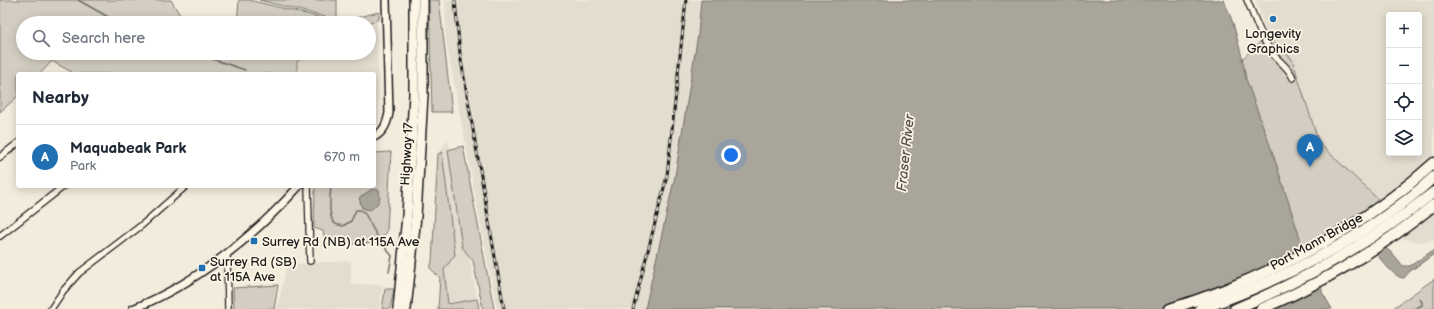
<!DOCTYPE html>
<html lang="en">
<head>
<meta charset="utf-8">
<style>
  body { margin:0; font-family:"Balsamiq Sans",sans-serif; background:#f6f6f7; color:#1f2937 }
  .controls { position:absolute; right:12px; top:12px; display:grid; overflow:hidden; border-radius:4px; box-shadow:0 2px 10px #0003 }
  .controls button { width:36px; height:36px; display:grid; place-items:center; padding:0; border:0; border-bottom:1px solid #e0e1e3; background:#fff; color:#1f2937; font:20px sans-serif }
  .you { position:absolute; left:731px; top:155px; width:14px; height:14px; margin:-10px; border:3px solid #fff; border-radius:50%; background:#1a73e8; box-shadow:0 0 0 6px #1a73e833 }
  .badge { display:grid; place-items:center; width:26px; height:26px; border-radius:50%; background:#1f6fb2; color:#fff; font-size:13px; font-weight:700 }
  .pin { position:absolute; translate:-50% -33px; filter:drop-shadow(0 1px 2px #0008) }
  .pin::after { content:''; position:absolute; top:21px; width:14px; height:12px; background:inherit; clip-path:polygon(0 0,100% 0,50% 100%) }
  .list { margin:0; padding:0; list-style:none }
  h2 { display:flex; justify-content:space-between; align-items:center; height:52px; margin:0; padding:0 16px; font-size:17px }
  h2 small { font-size:13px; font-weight:400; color:#747a83 }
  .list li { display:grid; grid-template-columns:26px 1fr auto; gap:12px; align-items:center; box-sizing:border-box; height:64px; padding:0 16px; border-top:1px solid #e0e1e3 }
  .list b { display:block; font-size:15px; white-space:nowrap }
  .list p { margin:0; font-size:13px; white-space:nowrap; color:#747a83 }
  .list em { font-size:13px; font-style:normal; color:#747a83 }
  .icon { flex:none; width:22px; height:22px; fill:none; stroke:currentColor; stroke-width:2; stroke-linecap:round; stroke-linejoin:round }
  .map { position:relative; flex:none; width:1434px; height:309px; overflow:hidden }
  .search { position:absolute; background:#fff; box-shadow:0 2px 10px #0003; left:16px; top:16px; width:360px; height:44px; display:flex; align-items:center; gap:10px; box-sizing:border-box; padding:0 14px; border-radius:22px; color:#747a83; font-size:15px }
  .panel { position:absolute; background:#fff; box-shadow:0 2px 10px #0003; left:16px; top:72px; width:360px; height:116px; border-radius:4px }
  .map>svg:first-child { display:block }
  .built { fill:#e3ddcf; fill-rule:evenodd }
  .green { fill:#d3cec1; stroke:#78756e }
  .water { fill:#aaa59b; stroke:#716e68 }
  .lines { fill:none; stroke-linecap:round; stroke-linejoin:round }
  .stream { stroke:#716e68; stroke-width:1.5 }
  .minor-casing { stroke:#1c1c1c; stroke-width:8 }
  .tertiary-casing { stroke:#1c1c1c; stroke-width:10 }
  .trunk-casing { stroke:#1c1c1c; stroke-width:12 }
  .motorway-casing { stroke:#1c1c1c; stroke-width:13 }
  .minor { stroke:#fcf5e5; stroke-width:5.5 }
  .tertiary { stroke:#fcf5e5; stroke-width:7 }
  .trunk { stroke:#fcf5e5; stroke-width:9 }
  .motorway { stroke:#fcf5e5; stroke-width:10 }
  .rail-casing { stroke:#1c1c1c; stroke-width:3 }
  .rail { stroke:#fcf5e5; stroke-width:1.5; stroke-dasharray:4.5; stroke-linecap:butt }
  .poi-dot { fill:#1f6fb2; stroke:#fcf5e5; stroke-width:1.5 }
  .labels { text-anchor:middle; stroke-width:3.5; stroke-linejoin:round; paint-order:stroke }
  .poi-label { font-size:13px; fill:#1c1c1c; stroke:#fcf5e5; text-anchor:start }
  .street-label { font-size:13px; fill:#1c1c1c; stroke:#fcf5e5 }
  .water-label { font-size:14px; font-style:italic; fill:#55534f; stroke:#fcf5e5 }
</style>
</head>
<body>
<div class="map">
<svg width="1434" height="309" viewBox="0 0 1434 309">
  <rect width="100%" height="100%" fill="#f3ecdd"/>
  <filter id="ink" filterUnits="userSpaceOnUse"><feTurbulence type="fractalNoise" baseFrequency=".025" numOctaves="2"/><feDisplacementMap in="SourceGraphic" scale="8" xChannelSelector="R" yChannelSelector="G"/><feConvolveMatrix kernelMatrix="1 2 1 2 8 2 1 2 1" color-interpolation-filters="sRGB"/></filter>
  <g filter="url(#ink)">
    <g class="built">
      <polygon points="445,0 701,0 698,34 675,176 645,309 497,309 446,41"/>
      <path d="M1256,0H1434V240L1417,242L1404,239L1367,222L1386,207L1319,143L1292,59L1267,36ZM1389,15H1419V153H1389Z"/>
      <polygon points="377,21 379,120 376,126 374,128 374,74 298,74 298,61 313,53 369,53 369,23 367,23"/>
      <polygon points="448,140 477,299 448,304 444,269 438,154"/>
      <polygon points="351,261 351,284 383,285 379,309 277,309 287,264"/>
    </g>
    <g class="green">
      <polygon points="0,0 171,0 180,15 196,23 23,23 23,53 313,53 297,61 297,74 75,74 52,61 40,74 18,74 18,96 0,112"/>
      <polygon points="239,0 249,0 338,22 379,12 379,19 368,23 237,23"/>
      <polygon points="259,0 337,0 337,20"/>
      <polygon points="429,0 439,0 452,112 432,112"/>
      <polygon points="1267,36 1292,59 1319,143 1386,207 1337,247 1313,259 1299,252 1239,62 1261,41 1261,39 1262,40"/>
      <polygon points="463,146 494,309 483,309 473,261 462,247 448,150"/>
      <polygon points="391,152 387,232 376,243 326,245 323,231 314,228 315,186 374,186 374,153"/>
      <polygon points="442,152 455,255 444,269 448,304 477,299 479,309 438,309 440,278 430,268 432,262 438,154"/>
      <polygon points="1434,279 1434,306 1433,309 1392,309"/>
      <polygon points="278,285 274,309 234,309 233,288"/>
      <polygon points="385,289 394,289 390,309 382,309"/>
    </g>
    <g class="water">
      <polygon points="701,0 1224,0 1233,23 1242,57 1246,79 1272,151 1302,244 1315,265 1321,278 1322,292 1332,309 645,309 675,176 698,34"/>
      <path d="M372,189L379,190C381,200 379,204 370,210L362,208L359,198Z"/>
      <path d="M1383,242L1387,249L1395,256L1403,266H1410L1432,251H1434V254L1409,272L1404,278C1395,279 1380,258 1373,250Z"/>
    </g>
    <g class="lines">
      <g class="stream">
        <polyline points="78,0 119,23"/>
        <polyline points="195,53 245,70"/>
        <path d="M331,186C330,195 328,216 334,223C336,225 339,225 343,226L351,221L356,210H360L364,212L378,238L392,256L389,272"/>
        <polyline points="1414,309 1422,305 1422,302 1419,298"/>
      </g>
      <g class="minor-casing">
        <g id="minor">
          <path d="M1247,0C1254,16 1261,37 1271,52C1278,61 1289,67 1293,78"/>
          <polyline points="0,157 18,143"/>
          <polyline points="308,186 310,261"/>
          <polyline points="0,236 64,186"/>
          <polyline points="227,255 228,309"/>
          <polyline points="51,309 63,291 79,273 142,225 186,186"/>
        </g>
      </g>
      <g class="tertiary-casing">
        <g id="tertiary">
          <path d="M374,137C384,132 387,123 389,113L386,0"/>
          <path d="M133,309C199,282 252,238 299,186"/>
        </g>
      </g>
      <g class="trunk-casing">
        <g id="trunk">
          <polyline points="398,309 407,216 414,94 414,0"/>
          <polyline points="406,309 416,216 423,95 423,0"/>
        </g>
      </g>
      <g class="motorway-casing">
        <g id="motorway">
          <path d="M1170,309C1188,303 1207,297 1224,290C1300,260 1373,218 1434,163"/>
          <path d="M1200,309C1283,280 1369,236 1434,177"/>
          <path d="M1235,309C1307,279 1373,241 1434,192"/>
          <path d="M1261,309C1323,283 1382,247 1434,205"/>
        </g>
      </g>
      <use href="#minor" class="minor"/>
      <use href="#tertiary" class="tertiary"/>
      <use href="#trunk" class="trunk"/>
      <use href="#motorway" class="motorway"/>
      <g class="rail-casing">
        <g id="rail">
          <polyline points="455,0 460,54 504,309"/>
          <polyline points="633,309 667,176 686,0"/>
        </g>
      </g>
      <use href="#rail" class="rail"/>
    </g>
  </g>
  <g class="poi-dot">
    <circle cx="1273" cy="19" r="4"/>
    <rect x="250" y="237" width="8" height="8" rx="2"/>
    <rect x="198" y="264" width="8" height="8" rx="2"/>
  </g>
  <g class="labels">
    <g class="poi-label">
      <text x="1273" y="38" text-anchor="middle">Longevity<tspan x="1273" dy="15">Graphics</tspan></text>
      <text x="262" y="246">Surrey Rd (NB) at 115A Ave</text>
      <text x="210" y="266">Surrey Rd (SB)<tspan x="210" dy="15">at 115A Ave</tspan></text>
    </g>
    <g class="street-label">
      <text transform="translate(406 154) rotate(-87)" y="5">Highway 17</text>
      <text transform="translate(1316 241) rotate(-29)" y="5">Port Mann Bridge</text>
    </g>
    <g class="water-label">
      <text transform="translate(905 153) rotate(-84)" y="5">Fraser River</text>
    </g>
  </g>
</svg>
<div class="controls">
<button>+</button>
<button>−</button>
<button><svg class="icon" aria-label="locate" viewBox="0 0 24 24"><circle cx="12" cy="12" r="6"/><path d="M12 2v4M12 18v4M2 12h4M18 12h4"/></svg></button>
<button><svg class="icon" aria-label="layers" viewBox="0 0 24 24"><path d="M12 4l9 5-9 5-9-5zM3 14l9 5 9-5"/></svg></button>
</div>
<div class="you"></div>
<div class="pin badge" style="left:1310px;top:167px">A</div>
<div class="search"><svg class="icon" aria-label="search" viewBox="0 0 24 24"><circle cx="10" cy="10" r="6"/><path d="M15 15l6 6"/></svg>Search here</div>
<section class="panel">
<h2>Nearby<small></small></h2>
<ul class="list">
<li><span class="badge">A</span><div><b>Maquabeak Park</b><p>Park</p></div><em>670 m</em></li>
</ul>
</section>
</div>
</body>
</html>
